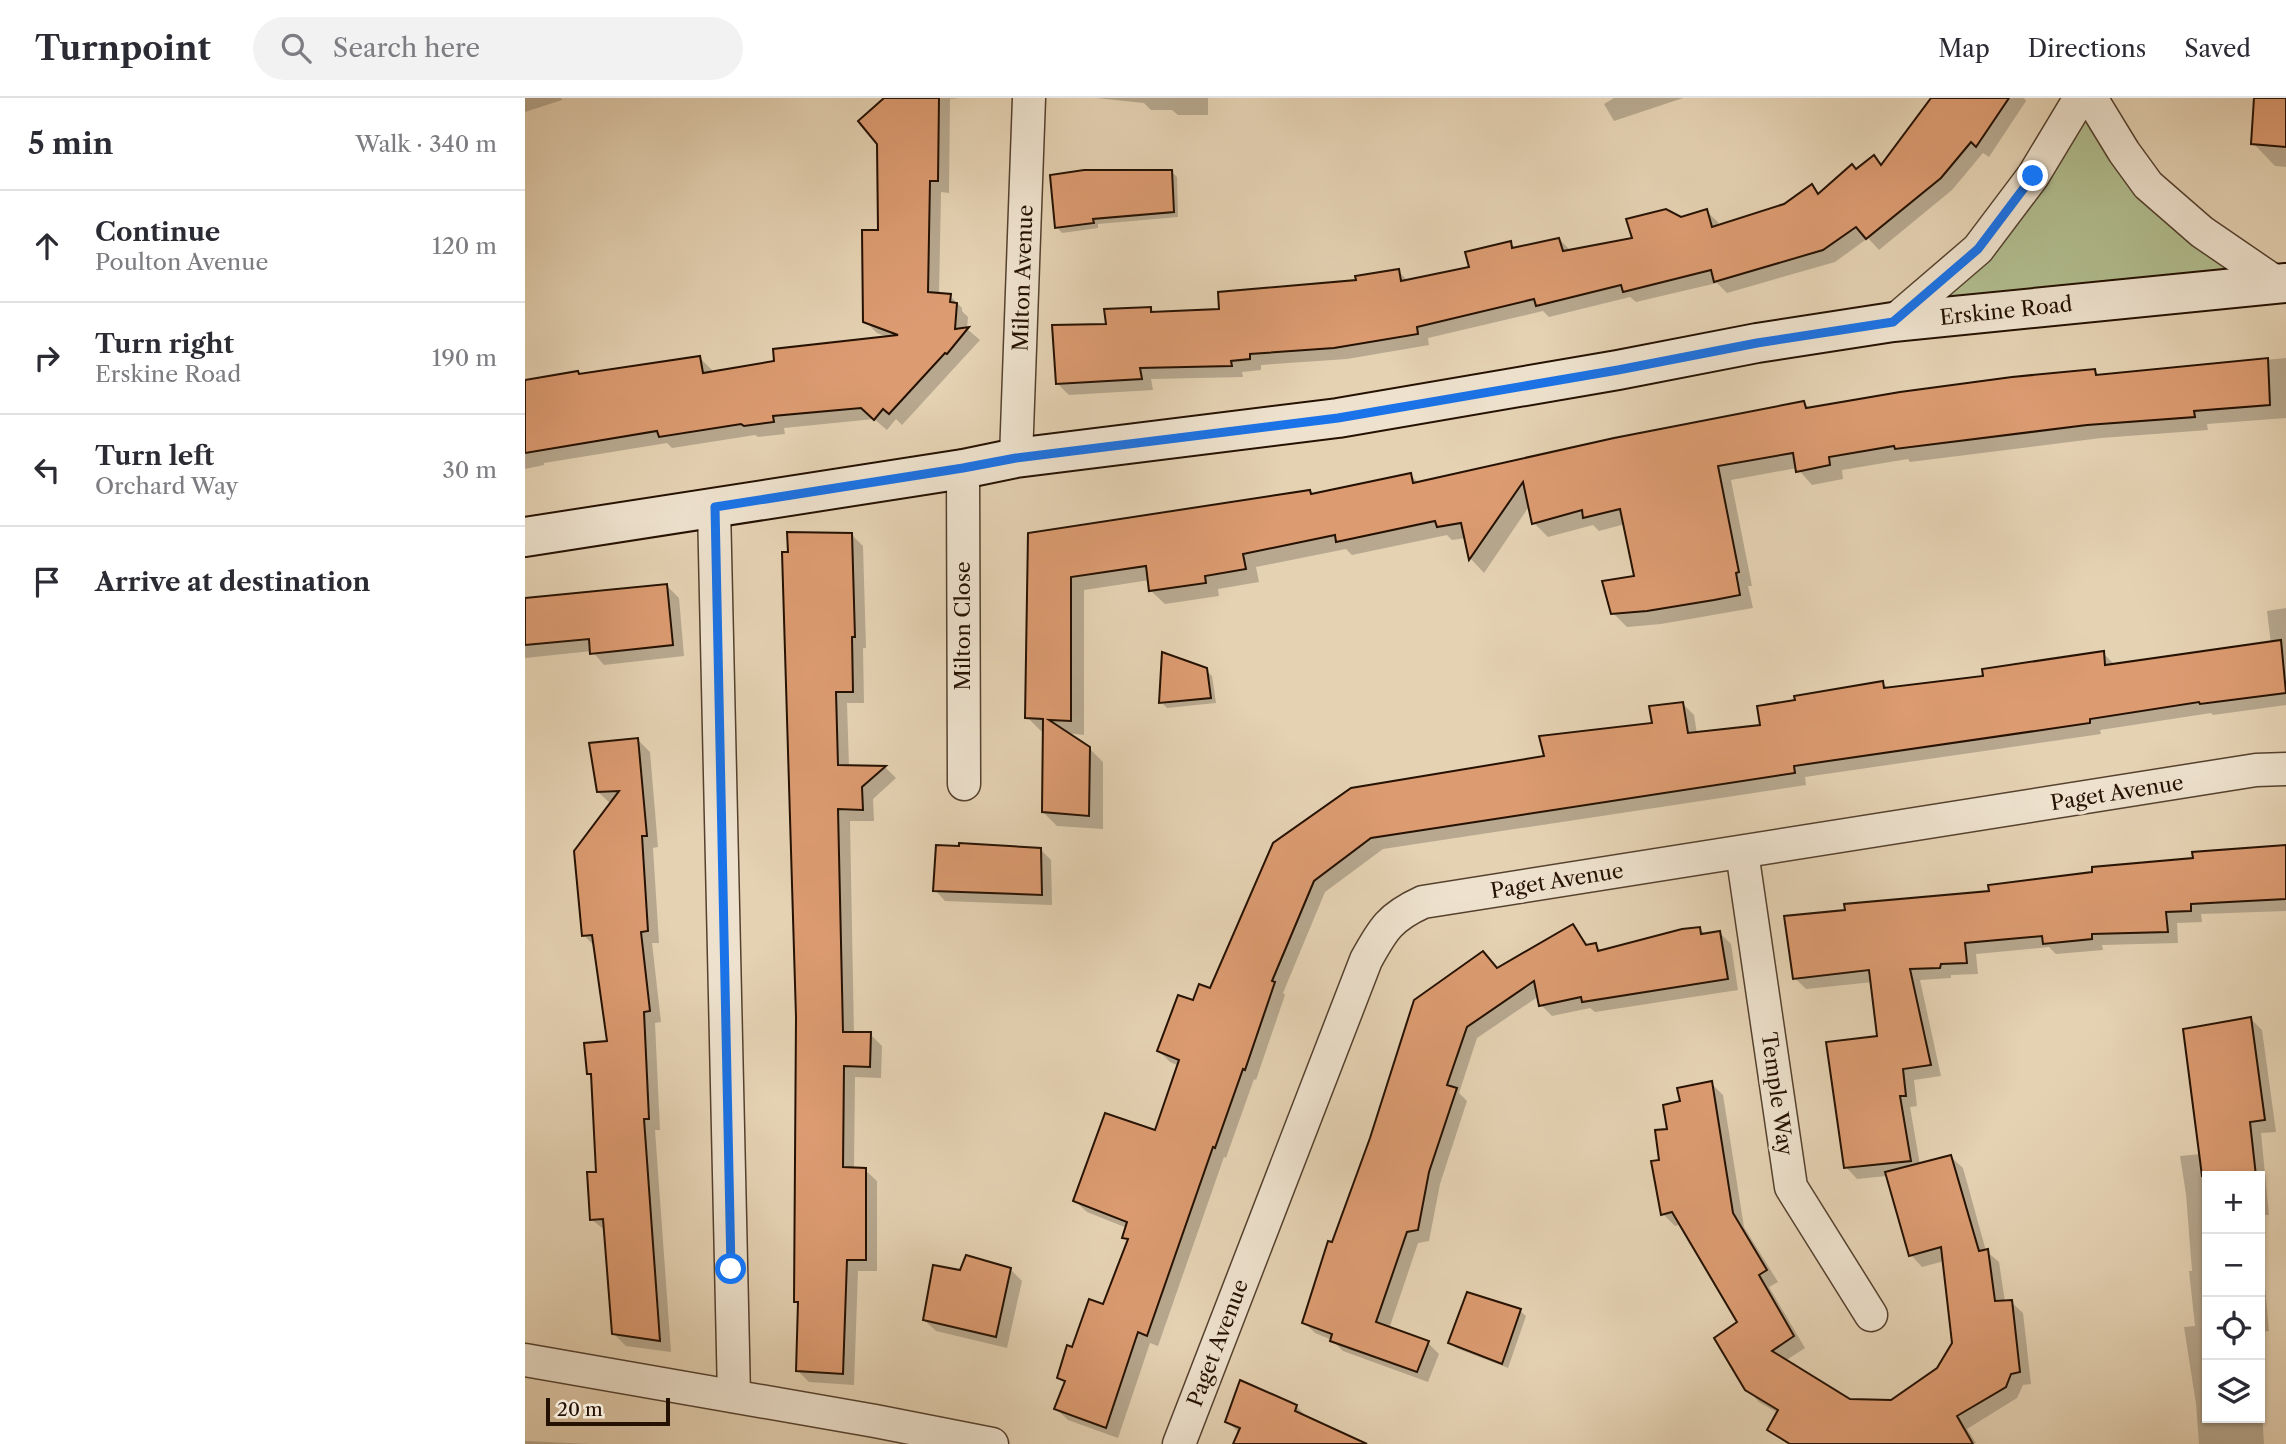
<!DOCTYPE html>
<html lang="en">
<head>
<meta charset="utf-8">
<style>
  body { margin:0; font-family:"Libre Caslon Text",serif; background:#f2f2f3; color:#2b2b33 }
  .controls { position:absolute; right:21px; bottom:21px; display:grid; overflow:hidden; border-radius:0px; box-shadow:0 2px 5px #0004 }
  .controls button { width:63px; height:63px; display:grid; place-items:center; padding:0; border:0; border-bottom:2px solid #e1e1e2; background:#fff; color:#2b2b33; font:35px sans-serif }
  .scale { position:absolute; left:21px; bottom:18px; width:124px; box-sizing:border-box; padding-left:7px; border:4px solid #251102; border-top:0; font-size:19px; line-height:24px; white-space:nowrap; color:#251102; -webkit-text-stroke:5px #eee2ce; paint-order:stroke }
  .stop { position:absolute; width:21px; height:21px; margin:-16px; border:5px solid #1a73e8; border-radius:50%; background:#fff }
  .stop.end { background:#1a73e8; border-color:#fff; box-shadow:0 2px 7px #0008 }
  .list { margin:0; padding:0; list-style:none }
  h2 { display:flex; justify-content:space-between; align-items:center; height:91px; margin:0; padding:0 28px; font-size:30px }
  h2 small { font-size:23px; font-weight:400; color:#7c7c81 }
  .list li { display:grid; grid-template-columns:46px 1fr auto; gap:21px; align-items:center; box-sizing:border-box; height:112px; padding:0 28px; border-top:2px solid #e1e1e2 }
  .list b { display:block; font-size:26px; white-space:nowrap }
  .list p { margin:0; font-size:23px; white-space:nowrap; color:#7c7c81 }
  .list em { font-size:23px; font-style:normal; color:#7c7c81 }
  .icon { flex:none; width:38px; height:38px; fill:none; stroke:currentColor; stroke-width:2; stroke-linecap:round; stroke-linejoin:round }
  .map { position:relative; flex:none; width:1761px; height:1346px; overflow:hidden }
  header { display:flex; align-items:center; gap:42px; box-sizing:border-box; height:98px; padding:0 35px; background:#fff; border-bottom:2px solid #e1e1e2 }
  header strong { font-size:33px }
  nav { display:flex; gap:38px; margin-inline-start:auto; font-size:24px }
  .search { width:490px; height:63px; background:#f2f2f3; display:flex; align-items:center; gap:18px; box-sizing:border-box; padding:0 24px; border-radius:38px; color:#7c7c81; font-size:26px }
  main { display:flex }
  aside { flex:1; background:#fff }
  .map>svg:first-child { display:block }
  .green { fill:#b1bd8f; stroke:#6b6748; stroke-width:2 }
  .shadow { fill:#0003 }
  .building { fill:#dc9b71; stroke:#251102; stroke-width:2 }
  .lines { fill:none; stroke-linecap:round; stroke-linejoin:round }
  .street-casing { stroke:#55412e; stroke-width:35 }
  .secondary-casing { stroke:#251102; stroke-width:42 }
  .street { stroke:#eee2ce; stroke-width:32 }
  .secondary { stroke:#eee2ce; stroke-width:38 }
  .route { stroke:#1a73e8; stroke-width:9 }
  .labels { text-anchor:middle; stroke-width:7; stroke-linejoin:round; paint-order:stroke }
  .street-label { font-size:21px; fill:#251102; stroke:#eee2ce }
</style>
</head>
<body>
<header>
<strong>Turnpoint</strong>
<div class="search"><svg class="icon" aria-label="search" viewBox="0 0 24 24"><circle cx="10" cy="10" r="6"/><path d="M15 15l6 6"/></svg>Search here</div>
<nav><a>Map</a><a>Directions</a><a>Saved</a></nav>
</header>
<main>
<aside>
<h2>5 min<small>Walk · 340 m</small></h2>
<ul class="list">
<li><svg class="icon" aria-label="ahead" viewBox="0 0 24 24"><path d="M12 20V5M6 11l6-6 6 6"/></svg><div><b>Continue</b><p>Poulton Avenue</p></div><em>120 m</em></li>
<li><svg class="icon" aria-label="right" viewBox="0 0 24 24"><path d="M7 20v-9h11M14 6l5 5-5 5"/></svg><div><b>Turn right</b><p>Erskine Road</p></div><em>190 m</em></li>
<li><svg class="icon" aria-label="left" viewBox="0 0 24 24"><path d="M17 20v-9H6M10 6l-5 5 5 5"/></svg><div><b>Turn left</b><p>Orchard Way</p></div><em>30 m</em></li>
<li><svg class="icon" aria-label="arrive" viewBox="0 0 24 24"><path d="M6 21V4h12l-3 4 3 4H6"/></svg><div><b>Arrive at destination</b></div></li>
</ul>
</aside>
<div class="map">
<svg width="1761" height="1346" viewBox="0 0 1761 1346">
  <rect width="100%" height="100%" fill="#e5d2b3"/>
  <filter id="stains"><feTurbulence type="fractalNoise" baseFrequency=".00286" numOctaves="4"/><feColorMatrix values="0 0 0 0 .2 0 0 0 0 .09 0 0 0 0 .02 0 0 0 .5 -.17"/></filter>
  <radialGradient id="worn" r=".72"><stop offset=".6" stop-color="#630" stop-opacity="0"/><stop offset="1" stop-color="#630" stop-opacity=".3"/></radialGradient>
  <polygon class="green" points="1561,6 1731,181 1389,214"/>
  <g class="shadow">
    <polygon points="0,0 36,0 37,2 0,14"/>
    <polygon points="358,0 435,0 425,1 424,95 416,94 414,197 425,198 437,210 437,213 443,219 442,231 455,242 377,327 371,321 362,332 349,321 259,330 260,336 233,339 230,337 147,350 142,345 19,365 19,367 0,371 0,283 55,278 175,260 187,272 187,275 365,240 352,235 340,223 355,134"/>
    <polygon points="571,0 683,0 683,17 653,17 647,12 626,12 619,5"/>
    <polygon points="1089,0 1158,0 1089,23 1079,6"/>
    <polygon points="1408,0 1499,0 1501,3 1464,59 1458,55 1427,92 1354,152 1343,140 1310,164 1202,195 1192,185 1111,204 1105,199 1024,219 1018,213 903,240 904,247 822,261 736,267 736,272 717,274 718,279 626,281 628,292 544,297 532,285 582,227 626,210 630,215 696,212 833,184 873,173 883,183 946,170 985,145 991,151 1034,141 1046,153 1109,141 1156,120 1181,113 1193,124 1194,129 1260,108 1287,88 1295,96 1349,59 1357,68"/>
    <polygon points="1730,0 1761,0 1761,69 1750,68 1728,45"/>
    <polygon points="646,73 652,79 653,119 573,126 573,130 537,135 532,129"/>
    <polygon points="1761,260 1761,320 1682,326 1683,332 1576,340 1385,364 1383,361 1317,372 1318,381 1287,387 1272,370 1206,382 1227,488 1223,488 1228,510 1136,526 1102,529 1088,515 1111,479 1100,426 1074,433 1068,427 1023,439 1009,425 1005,407 959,475 946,461 941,440 927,442 922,437 827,457 821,451 731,469 734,484 693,491 694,498 640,506 626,493 625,482 559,492 559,637 541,635 564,650 578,664 578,731 532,728 518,714 520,634 516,633 502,619 505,437 785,394 789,398 885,377 894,385 1279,305 1285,311 1570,273 1575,278"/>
    <polygon points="327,437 338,448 341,550 338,550 339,605 322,605 324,669 360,669 371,680 348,701 349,723 325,723 329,936 345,936 357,948 356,980 330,979 329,1071 340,1072 352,1083 352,1173 333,1173 329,1287 284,1284 272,1272 275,1207 271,1203 272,919"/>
    <polygon points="142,488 154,500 159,558 79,567 67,553 0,560 0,501"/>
    <polygon points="1761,510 1761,607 1688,617 1686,615 1575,632 1576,636 1280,679 1281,687 858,751 800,794 758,895 760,897 731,982 729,981 701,1060 699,1059 633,1248 625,1245 593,1340 543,1322 531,1311 541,1286 534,1280 548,1252 579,1209 604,1143 599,1139 602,1130 562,1114 550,1103 631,1034 654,968 645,964 634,953 669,904 686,893 749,747 1129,626 1158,606 1169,617 1172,636 1237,628 1358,585 1364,591 1460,579 1578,555 1589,566 1746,546 1742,513"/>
    <polygon points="681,572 687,578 691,605 642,610 636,604"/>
    <polygon points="113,642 125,654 133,749 128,750 134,845 127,845 136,924 130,925 135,1032 130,1032 146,1254 101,1248 89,1236 81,1133 67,1122 73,1075 68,979 63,975 84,945 70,849 59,837 86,706 73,694"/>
    <polygon points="1761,749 1761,813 1676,816 1677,824 1652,825 1653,845 1577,847 1578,852 1531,856 1524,849 1451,856 1453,876 1426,877 1426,880 1395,882 1416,978 1389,982 1392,1008 1385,1009 1395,1067 1426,1059 1438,1070 1461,1153 1474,1164 1480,1204 1486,1204 1498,1215 1506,1286 1498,1287 1492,1300 1442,1331 1451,1345 1448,1346 1271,1346 1253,1315 1234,1304 1222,1291 1214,1225 1156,1126 1150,1128 1138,1116 1136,1063 1144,1033 1157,1005 1186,985 1198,997 1219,1129 1253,1184 1244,1189 1280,1250 1260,1263 1325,1303 1367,1304 1413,1271 1428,1245 1419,1163 1397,1169 1386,1157 1362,1078 1332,1081 1321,1069 1354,940 1348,884 1281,891 1270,880 1466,795"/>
    <polygon points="515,751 526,762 527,807 420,803 410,792"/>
    <polygon points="1048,828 1064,848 1070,847 1077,853 1174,830 1181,837 1194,834 1206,846 1213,892 1070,914 1065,910 1027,918 1016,907 1014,898 952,940 934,995 942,1003 915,1086 904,1143 893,1145 864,1231 903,1245 914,1256 903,1284 818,1253 807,1242 790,1235 779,1224 808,1146 973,871"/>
    <polygon points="1725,920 1737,932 1751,1034 1736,1035 1744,1117 1738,1117 1740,1135 1735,1135 1744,1233 1735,1234 1735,1078 1682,1078 1682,1320 1735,1320 1735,1281 1739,1346 1674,1346 1671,1306 1659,1229 1670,1228 1664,1173 1667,1173 1661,1096 1655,1058 1676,1056"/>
    <polygon points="485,1171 497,1183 482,1250 411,1233 399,1222 437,1173"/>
    <polygon points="995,1213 1001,1218 983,1270 931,1250 925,1245"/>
    <polygon points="771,1308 783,1320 838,1346 718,1346 715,1336 702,1323"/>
    <polygon points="0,1343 65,1346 0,1346"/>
  </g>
  <g class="building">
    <polygon points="359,0 414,0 413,83 405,83 403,194 426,196 425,204 432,205 430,231 444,229 422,256 420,255 364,316 358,311 349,322 336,310 248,318 249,324 219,328 216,326 134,339 132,333 0,355 0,282 53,273 54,276 175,258 178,275 249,263 248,251 373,237 338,224 337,132 353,132 352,46 333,23"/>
    <polygon points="1406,0 1484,0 1451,49 1446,44 1416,80 1341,141 1331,129 1298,152 1189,184 1186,172 1098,194 1096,187 1011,208 1009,201 892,229 893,236 809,250 725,256 725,261 706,263 707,268 615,270 617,281 531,286 527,227 581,226 579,211 626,209 626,214 694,211 693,194 831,182 830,178 874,171 876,183 944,169 940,154 986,143 987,150 1034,140 1038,153 1107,140 1101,121 1141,111 1156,119 1182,111 1187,129 1259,106 1287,86 1293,96 1327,66 1331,71 1349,57 1356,67"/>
    <polygon points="1729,0 1761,0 1761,49 1726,46"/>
    <polygon points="559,72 647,72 649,114 568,121 569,125 530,130 525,77"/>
    <polygon points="1743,260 1745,307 1669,313 1670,319 1562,327 1370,351 1369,348 1304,359 1305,367 1271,374 1268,355 1193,368 1214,474 1211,475 1215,497 1189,502 1122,513 1086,516 1077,483 1109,478 1095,411 1058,420 1057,412 1007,426 998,384 944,462 936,425 912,429 910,423 811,444 810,437 718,456 721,471 680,478 681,485 624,493 621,468 546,479 546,623 524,622 565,649 564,718 517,714 518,621 500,620 503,435 785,392 786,396 886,375 888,385 1089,340 1279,303 1281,310 1375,294 1487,279 1570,271 1571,277"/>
    <polygon points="262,434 327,435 330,539 327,539 328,594 311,594 313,667 361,668 337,689 338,712 313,711 318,934 346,934 345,969 319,968 318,1069 341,1070 341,1162 322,1162 318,1276 271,1273 273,1204 269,1204 271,919 257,454 263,454"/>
    <polygon points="142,486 148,547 65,556 64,541 0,547 0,500"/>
    <polygon points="1756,542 1761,595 1675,606 1674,604 1565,621 1565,625 1269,668 1270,675 846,740 789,783 747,883 750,884 720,972 718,971 690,1050 688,1049 622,1238 613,1234 581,1330 529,1311 540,1283 532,1280 542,1247 547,1249 564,1201 578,1206 603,1141 597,1140 602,1124 548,1103 580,1015 630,1032 654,962 632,953 653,897 668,902 674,886 685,890 748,745 826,690 1019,658 1014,638 1127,625 1124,608 1158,604 1163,635 1235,627 1232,608 1270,602 1269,598 1358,583 1359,590 1458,578 1457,571 1579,553 1580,567"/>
    <polygon points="637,554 682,570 686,600 634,605"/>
    <polygon points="113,640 122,738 117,738 123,833 116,834 125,913 119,914 124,1021 119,1021 135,1243 87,1236 78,1121 65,1122 62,1074 71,1074 66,976 62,976 59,945 82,943 67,837 57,838 49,753 94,693 72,694 64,645"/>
    <polygon points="434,745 516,750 517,797 408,793 411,747 434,748"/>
    <polygon points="1761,747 1761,801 1666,806 1666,813 1641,814 1643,834 1567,836 1567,841 1518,846 1517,838 1440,845 1442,865 1416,866 1415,870 1385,871 1406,967 1378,971 1381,998 1375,998 1386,1063 1319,1070 1301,944 1352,938 1344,872 1268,881 1259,818 1320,812 1319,806 1464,793 1463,787 1567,774 1567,769 1668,760 1667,754"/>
    <polygon points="1048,826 1061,847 1071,845 1073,853 1157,831 1175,829 1176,836 1195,833 1203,881 1057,904 1056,899 1014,908 1009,883 942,929 922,987 932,990 904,1074 893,1132 882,1134 851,1224 904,1243 892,1274 805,1243 807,1236 777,1225 803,1143 807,1144 845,1040 889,902 958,853 972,870"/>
    <polygon points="1726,919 1740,1022 1725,1024 1731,1078 1677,1078 1658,931"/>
    <polygon points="1187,983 1208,1115 1242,1172 1234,1177 1269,1238 1247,1253 1325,1301 1366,1302 1412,1270 1427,1245 1416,1149 1384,1158 1360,1074 1426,1057 1454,1153 1463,1151 1470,1203 1487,1202 1495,1274 1486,1276 1481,1289 1432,1318 1448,1346 1265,1346 1242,1332 1253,1312 1220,1292 1189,1240 1212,1224 1147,1114 1136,1117 1126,1063 1134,1062 1130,1032 1142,1031 1138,1007 1155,1003 1152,990"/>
    <polygon points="441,1157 486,1170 471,1239 398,1222 408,1167 435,1172"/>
    <polygon points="942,1194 996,1211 977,1266 923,1245"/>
    <polygon points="715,1282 772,1307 770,1313 842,1346 708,1346 715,1330 700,1324"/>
  </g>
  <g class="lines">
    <g class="street-casing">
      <g id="street">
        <polyline points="1566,0 1599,54 1623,87 1677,134 1753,186"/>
        <polyline points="1368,224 1453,151 1508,78 1555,0"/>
        <polyline points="491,360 504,0"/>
        <polyline points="438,371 439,686"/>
        <polyline points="189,409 209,1298"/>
        <polyline points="1217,754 1266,1089 1346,1217"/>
        <polyline points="0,1262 350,1323 467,1346"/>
        <path d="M654,1346L841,862C858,831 865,819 898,804L1731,672L1761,671"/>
      </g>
    </g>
    <g class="secondary-casing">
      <polyline id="secondary" points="0,439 438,371 491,360 813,320 1093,272 1232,245 1368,224 1761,185"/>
    </g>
    <use href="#street" class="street"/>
    <use href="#secondary" class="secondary"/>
  </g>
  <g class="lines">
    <polyline class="route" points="206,1171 190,409 438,370 491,360 813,320 1093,272 1232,245 1368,224 1453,151 1508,78"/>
  </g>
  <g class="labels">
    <g class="street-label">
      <text transform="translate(498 180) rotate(-88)" y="7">Milton Avenue</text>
      <text transform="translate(1481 213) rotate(-6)" y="7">Erskine Road</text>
      <text transform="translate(438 528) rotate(-90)" y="7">Milton Close</text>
      <text transform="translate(1592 695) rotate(-9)" y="7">Paget Avenue</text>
      <text transform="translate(1032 783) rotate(-9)" y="7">Paget Avenue</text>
      <text transform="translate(1252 996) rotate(82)" y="7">Temple Way</text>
      <text transform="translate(693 1245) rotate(-69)" y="7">Paget Avenue</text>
    </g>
  </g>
  <rect width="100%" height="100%" filter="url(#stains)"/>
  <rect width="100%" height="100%" fill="url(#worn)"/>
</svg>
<div class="controls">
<button>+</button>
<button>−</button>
<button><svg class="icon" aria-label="locate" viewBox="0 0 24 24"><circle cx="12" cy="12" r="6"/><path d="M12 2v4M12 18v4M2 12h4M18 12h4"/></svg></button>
<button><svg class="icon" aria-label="layers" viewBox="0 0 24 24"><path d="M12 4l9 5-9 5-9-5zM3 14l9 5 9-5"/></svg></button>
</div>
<div class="scale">20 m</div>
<div class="stop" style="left:206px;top:1171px"></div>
<div class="stop end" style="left:1508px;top:78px"></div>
</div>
</main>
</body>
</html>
